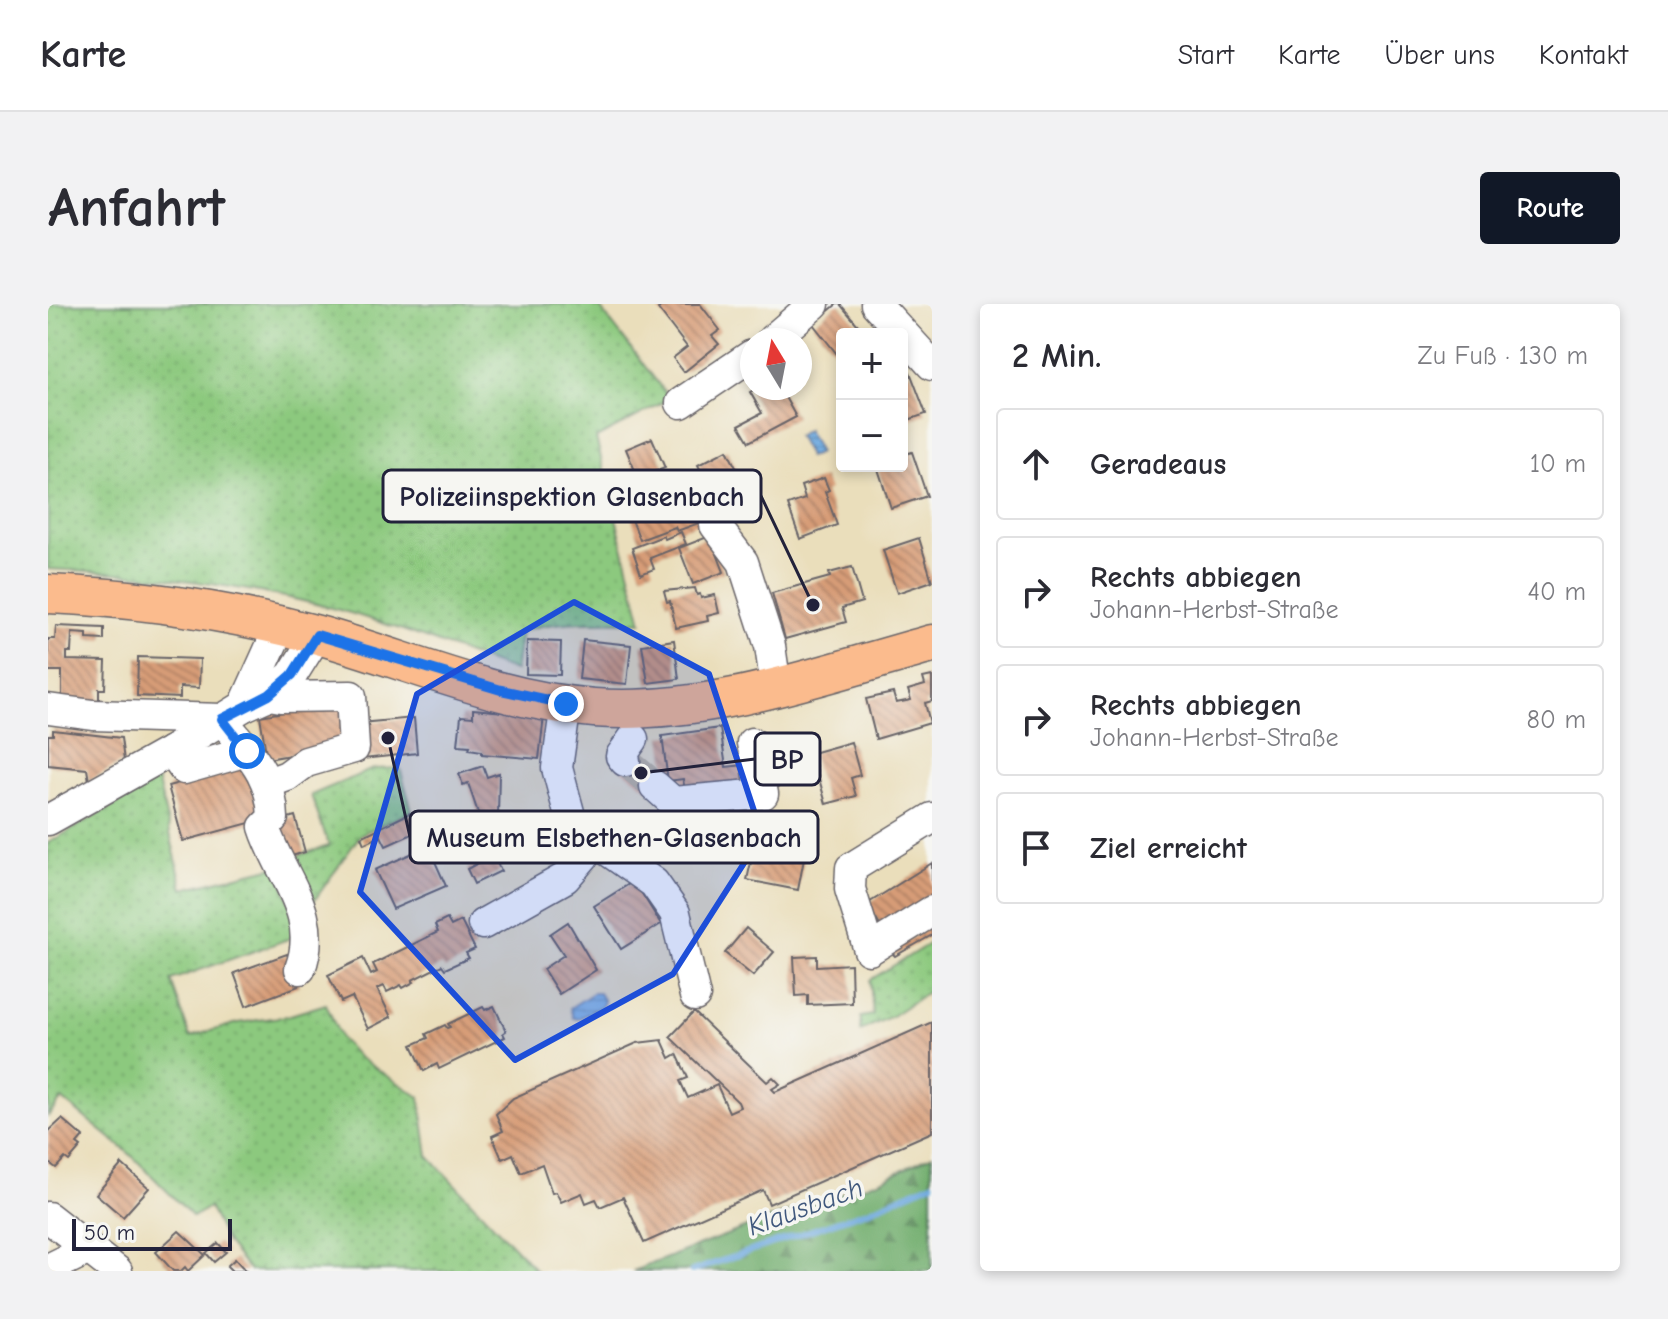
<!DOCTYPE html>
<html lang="de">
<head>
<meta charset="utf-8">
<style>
  body { margin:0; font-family:"Comic Neue",sans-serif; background:#f2f2f3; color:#2b2b33 }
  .controls { position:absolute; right:24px; top:24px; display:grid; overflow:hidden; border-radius:8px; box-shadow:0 4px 12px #0003 }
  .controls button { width:72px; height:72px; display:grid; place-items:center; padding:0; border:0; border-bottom:2px solid #e1e1e2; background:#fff; color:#2b2b33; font:40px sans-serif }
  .compass { position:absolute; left:692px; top:24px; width:72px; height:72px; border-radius:50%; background:#fff; box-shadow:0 4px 12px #0003; rotate:350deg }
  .scale { position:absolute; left:24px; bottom:20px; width:160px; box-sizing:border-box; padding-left:8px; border:4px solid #22223b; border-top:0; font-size:22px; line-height:28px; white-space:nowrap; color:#22223b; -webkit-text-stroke:6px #f6f6f2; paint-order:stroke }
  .stop { position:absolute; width:24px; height:24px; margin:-18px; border:6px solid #1a73e8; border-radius:50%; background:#fff }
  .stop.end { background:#1a73e8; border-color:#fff; box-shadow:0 2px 8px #0008 }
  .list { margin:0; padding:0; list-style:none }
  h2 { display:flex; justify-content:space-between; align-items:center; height:104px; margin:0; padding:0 32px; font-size:34px }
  h2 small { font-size:26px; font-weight:400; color:#7c7c81 }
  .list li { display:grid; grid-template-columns:52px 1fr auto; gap:24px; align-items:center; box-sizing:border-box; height:112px; margin:0 16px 16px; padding:0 16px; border:2px solid #e1e1e2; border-radius:8px }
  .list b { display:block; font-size:30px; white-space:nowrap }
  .list p { margin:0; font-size:26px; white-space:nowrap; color:#7c7c81 }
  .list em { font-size:26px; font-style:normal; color:#7c7c81 }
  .icon { flex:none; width:44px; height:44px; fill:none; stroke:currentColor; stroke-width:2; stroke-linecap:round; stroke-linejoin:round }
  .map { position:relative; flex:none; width:884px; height:967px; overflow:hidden; border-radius:8px }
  header { display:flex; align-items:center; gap:48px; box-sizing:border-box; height:112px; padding:0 40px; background:#fff; border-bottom:2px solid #e1e1e2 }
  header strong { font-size:38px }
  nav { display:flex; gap:44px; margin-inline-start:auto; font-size:28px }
  .intro { display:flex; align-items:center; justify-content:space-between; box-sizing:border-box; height:192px; padding:0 48px }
  h1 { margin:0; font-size:56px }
  .button { padding:20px 36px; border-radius:8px; background:#111827; color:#fff; font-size:28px; font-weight:700 }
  main { display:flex; gap:48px; padding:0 48px }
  aside { flex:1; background:#fff; border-radius:8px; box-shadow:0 4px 12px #0003 }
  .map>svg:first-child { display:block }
  .grass { fill:url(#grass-dots); stroke:#57765c; stroke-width:2 }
  .forest { fill:url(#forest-firs); stroke:#4a6854; stroke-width:2 }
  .water { fill:url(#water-rules); stroke:#48668d; stroke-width:2 }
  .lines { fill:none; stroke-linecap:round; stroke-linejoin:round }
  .stream { stroke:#6ea9df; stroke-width:6 }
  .building { fill:url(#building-back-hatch) }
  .minor-tunnel { stroke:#c2b8a1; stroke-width:30; stroke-dasharray:30 15; stroke-linecap:butt }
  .minor-casing { stroke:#686468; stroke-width:33 }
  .major-casing { stroke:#686468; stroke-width:41 }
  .minor { stroke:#fff; stroke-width:30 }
  .major { stroke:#fbbb8d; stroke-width:38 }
  .route { stroke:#1a73e8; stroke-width:10 }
  .marked { fill:#1d4ed8; fill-opacity:0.2; stroke:#1d4ed8; stroke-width:6; stroke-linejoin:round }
  .labels { text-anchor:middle; stroke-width:7; stroke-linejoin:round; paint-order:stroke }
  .water-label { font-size:28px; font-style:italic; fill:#40587d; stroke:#f6f6f2 }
  .leader { fill:none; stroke:#22223b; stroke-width:3 }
  .callout-dot { fill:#22223b; stroke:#f6f6f2; stroke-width:3 }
  .callout { fill:#f6f6f2; stroke:#22223b; stroke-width:3 }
  .callout-label { font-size:28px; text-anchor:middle; font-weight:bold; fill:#22223b }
</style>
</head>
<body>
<header>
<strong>Karte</strong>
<nav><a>Start</a><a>Karte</a><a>Über uns</a><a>Kontakt</a></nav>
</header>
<div class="intro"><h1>Anfahrt</h1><a class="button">Route</a></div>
<main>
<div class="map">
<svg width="884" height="967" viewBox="0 0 884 967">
  <defs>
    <pattern id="grass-dots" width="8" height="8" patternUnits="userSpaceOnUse" patternTransform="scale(2)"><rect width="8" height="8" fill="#8cc97e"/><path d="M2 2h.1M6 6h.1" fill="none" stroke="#78ac6e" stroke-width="1.8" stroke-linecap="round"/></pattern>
    <pattern id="forest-firs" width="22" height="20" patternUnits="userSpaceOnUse" patternTransform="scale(2)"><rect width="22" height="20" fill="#71ad6d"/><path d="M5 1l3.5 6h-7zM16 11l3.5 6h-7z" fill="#5c8c5b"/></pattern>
    <pattern id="water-rules" width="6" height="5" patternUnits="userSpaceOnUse" patternTransform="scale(2)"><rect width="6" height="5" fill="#6ea9df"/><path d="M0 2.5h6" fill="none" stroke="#5a89b6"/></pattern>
    <pattern id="building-back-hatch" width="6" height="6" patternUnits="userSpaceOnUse" patternTransform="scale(2)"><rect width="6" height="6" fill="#d79c77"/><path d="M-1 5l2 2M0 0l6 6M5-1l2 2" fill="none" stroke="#ae7f63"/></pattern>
  </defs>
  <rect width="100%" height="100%" fill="#f6f6f2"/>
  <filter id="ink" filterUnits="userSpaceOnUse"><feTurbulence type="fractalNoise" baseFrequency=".0125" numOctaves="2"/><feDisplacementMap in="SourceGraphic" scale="16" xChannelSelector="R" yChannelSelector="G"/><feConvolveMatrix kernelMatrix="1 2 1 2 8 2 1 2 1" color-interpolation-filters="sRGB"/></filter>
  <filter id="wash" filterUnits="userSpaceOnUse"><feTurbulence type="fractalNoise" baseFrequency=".006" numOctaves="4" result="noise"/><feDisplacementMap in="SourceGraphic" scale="32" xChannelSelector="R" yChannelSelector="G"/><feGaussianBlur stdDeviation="1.8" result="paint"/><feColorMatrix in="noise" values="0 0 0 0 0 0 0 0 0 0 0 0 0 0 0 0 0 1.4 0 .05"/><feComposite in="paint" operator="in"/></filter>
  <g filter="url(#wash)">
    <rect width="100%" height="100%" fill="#eadebb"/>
    <g class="grass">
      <path d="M0,0H549L622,95L548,134L594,318C553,318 512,315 473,327L467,367C410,347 353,323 295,307C199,281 99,269 0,265Z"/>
      <polygon points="352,464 364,507 313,530 259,607 238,555 281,542 263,491 325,465"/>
      <polygon points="109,474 135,585 230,562 252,631 123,676 142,733 190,719 239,712 278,700 293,735 310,753 372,793 380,852 489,967 202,967 179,939 161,903 145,913 83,851 14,795 0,812 0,539 88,489"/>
      <polygon points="884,638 884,685 844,712 812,727 813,713 825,711 822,676"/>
    </g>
    <polygon class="forest" points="884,851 884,967 585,967 717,916 833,876"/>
    <g class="water">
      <polygon points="759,126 771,149 761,154 749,132"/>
      <polygon points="545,689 551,689 556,697 554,702 530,715 525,714 522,704"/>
    </g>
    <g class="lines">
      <polyline class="stream" points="644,967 822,906 884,879"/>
    </g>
    <g id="blocks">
      <g class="building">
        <polygon points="616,0 652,0 672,26 664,32 671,40 636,68 625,54 639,43 610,5"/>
        <polygon points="789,0 792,0 816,28 794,30 794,46 789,50 765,20"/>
        <polygon points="862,68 878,110 854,118 854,71"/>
        <polygon points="709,84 732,84 748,113 701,138 691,121 714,109 702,88"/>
        <polygon points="604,134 617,164 590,174 578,145"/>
        <polygon points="679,146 701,189 671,203 650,161"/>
        <polygon points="864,148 879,192 843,204 829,162 854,162 854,151"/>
        <polygon points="776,174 781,186 777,188 789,221 752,235 740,201 757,195 753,182"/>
        <polygon points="617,189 623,206 645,199 651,219 629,227 627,223 592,236 579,203"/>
        <polygon points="633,228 638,240 602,254 606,265 593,270 584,244 615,232 617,235"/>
        <polygon points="662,232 676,268 645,280 631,244"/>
        <polygon points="871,234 884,277 849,289 835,246"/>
        <polygon points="804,263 814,298 794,304 798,318 737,335 724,289 782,273 781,269"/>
        <polygon points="647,284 649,291 652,290 653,294 667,291 671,309 659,312 660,317 628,324 622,297 619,298 616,287"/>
        <polygon points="8,322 56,324 56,336 39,335 39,330 24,329 23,348 19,348 19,356 58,357 57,385 51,385 51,401 14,400 14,367 0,367 0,335 7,335"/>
        <polygon points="535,336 583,341 579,380 531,375"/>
        <polygon points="626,336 631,375 600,379 594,341"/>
        <polygon points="479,337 513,338 512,371 478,370"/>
        <polygon points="90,353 152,355 151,384 132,383 132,394 89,392"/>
        <polygon points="884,372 884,397 877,399 882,419 828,435 818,395 845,389 848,399 863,396 860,386 877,381 875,374"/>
        <polygon points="294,398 301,441 219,455 212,412"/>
        <polygon points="425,405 496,412 491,455 434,450 434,447 421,445 422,442 410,441 413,412 425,413"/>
        <polygon points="366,414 369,449 315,455 312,419"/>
        <polygon points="672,424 678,463 696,461 699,485 637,487 635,475 620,477 614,432"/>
        <polygon points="5,426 73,434 76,457 41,477 39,465 0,461 0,431 5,431"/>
        <polygon points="803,438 812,471 803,474 808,492 778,500 764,449"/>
        <polygon points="582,450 613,473 603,487 572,464"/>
        <polygon points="205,459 220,514 135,537 120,482"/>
        <polygon points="435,462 439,473 451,469 450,512 471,529 440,539 420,479 415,481 411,470"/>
        <polygon points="362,509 371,527 338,542 333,532 316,540 313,533"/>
        <polygon points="247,512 257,548 234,555 223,519"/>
        <polygon points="704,524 760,534 750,586 699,576 705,549 700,548"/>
        <polygon points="380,542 398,582 345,605 327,566"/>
        <polygon points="445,551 453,567 426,580 419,565"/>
        <polygon points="884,559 884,593 834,625 819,600"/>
        <polygon points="586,577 613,620 573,645 546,602"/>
        <polygon points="399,615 403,622 413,617 427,645 418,649 421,654 397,665 394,661 364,676 366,678 355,684 353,681 339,688 336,682 329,685 343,713 320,725 304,693 293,698 280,671 315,654 323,671 329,668 325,660 390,628 387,621"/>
        <polygon points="520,618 548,666 511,690 495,665 516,651 502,630"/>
        <polygon points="884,622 884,631 847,652 842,647"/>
        <polygon points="698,624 726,648 705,672 677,649"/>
        <polygon points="239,650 251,682 198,702 186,669"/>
        <polygon points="769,652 769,662 803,660 804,699 760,701 760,691 748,692 746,653"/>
        <polygon points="446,702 458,727 455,729 457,733 391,765 389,760 376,767 364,741 380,734 378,730 397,721 399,724 402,723 400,720 435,703 437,706"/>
        <polygon points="646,708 719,778 725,773 732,780 724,785 727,788 884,718 884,828 721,900 715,886 596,939 575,893 552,903 548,895 538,899 534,889 513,898 508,888 504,889 494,860 473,869 465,850 454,855 444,832 455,827 448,810 465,794 589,739 614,736 622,754 629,750 640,774 632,777 640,794 669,781 681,808 692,803 690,798 622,733"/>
        <polygon points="14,815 35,833 29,840 33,843 21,857 17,854 8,864 0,858 0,828"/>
        <polygon points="74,860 101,884 75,913 48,890"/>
        <polygon points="131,927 157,951 140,967 137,963 133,967 125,967 108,948"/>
        <polygon points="170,939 178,948 166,958 158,949"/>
        <polygon points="187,955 198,967 184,967 179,962"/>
      </g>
    </g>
  </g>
  <g filter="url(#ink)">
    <use href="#blocks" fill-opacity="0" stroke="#686468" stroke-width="2"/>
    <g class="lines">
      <polyline class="minor-tunnel" points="577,457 607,482"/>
      <g class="minor-casing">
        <g id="minor">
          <polyline points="828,0 884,61"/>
          <polyline points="724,36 766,0"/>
          <polyline points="633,99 704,51"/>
          <polyline points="667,221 695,258 722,342 728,383"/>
          <polyline points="518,400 509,464 523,516 548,538 606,579 627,609 647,692"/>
          <polyline points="196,402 232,322"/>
          <path d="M0,405L45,411L174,415C200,449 224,469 225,514L216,523C231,571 273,610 252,665"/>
          <polyline points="123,447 136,465 199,447"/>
          <polyline points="577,457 573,452 585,435"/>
          <polyline points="220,479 239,472 258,458 306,444 303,392 233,393 221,391"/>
          <polyline points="607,482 625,498 715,490 704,439"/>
          <polyline points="884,514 803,564 802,585 821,646 884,607"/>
          <polyline points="0,516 123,447 196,402 221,391 244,371 269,331"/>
          <polyline points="435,620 517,574 548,538"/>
          <polyline points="0,913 69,967"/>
          <polyline points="0,965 41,945"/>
        </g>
      </g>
      <g class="major-casing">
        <path id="major" d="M0,290C90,294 183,307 270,331C360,356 451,397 546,404C662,412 774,370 884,340"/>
      </g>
      <use href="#minor" class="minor"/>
      <use href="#major" class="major"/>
    </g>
  </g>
  <g class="lines" filter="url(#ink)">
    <polyline class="route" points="199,447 174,415 221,391 244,371 269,331 453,386 518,400"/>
  </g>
  <path class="marked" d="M526,298L661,370L714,531L625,670L467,756L312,588L369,390Z"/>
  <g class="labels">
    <g class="water-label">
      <text transform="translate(757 902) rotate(-20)" y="10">Klausbach</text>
    </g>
  </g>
  <path class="leader" d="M765 301L713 192M593 469L707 455M340 434L362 533"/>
  <g class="callout-dot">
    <circle cx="765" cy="301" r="8"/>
    <circle cx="593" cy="469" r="8"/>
    <circle cx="340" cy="434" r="8"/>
  </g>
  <g class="callout">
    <rect x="335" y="166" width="378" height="52" rx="8"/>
    <rect x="707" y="429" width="65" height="52" rx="8"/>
    <rect x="362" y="507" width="408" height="52" rx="8"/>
  </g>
  <g class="callout-label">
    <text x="524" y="202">Polizeiinspektion Glasenbach</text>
    <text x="739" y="465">BP</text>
    <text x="566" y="543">Museum Elsbethen-Glasenbach</text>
  </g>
</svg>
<div class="controls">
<button>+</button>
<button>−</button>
</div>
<svg class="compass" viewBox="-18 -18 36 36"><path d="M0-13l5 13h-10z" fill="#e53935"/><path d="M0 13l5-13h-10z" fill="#7c7c81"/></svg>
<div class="scale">50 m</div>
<div class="stop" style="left:199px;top:447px"></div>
<div class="stop end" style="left:518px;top:400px"></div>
</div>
<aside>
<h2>2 Min.<small>Zu Fuß · 130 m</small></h2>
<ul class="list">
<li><svg class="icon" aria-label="ahead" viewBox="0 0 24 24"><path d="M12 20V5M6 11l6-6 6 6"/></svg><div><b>Geradeaus</b></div><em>10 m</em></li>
<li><svg class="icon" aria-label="right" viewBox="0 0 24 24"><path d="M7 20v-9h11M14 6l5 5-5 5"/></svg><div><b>Rechts abbiegen</b><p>Johann-Herbst-Straße</p></div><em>40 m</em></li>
<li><svg class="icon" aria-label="right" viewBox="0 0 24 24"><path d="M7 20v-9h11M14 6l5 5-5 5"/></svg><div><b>Rechts abbiegen</b><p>Johann-Herbst-Straße</p></div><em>80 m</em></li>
<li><svg class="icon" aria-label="arrive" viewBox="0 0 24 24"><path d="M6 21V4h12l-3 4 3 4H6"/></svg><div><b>Ziel erreicht</b></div></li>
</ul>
</aside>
</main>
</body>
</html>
